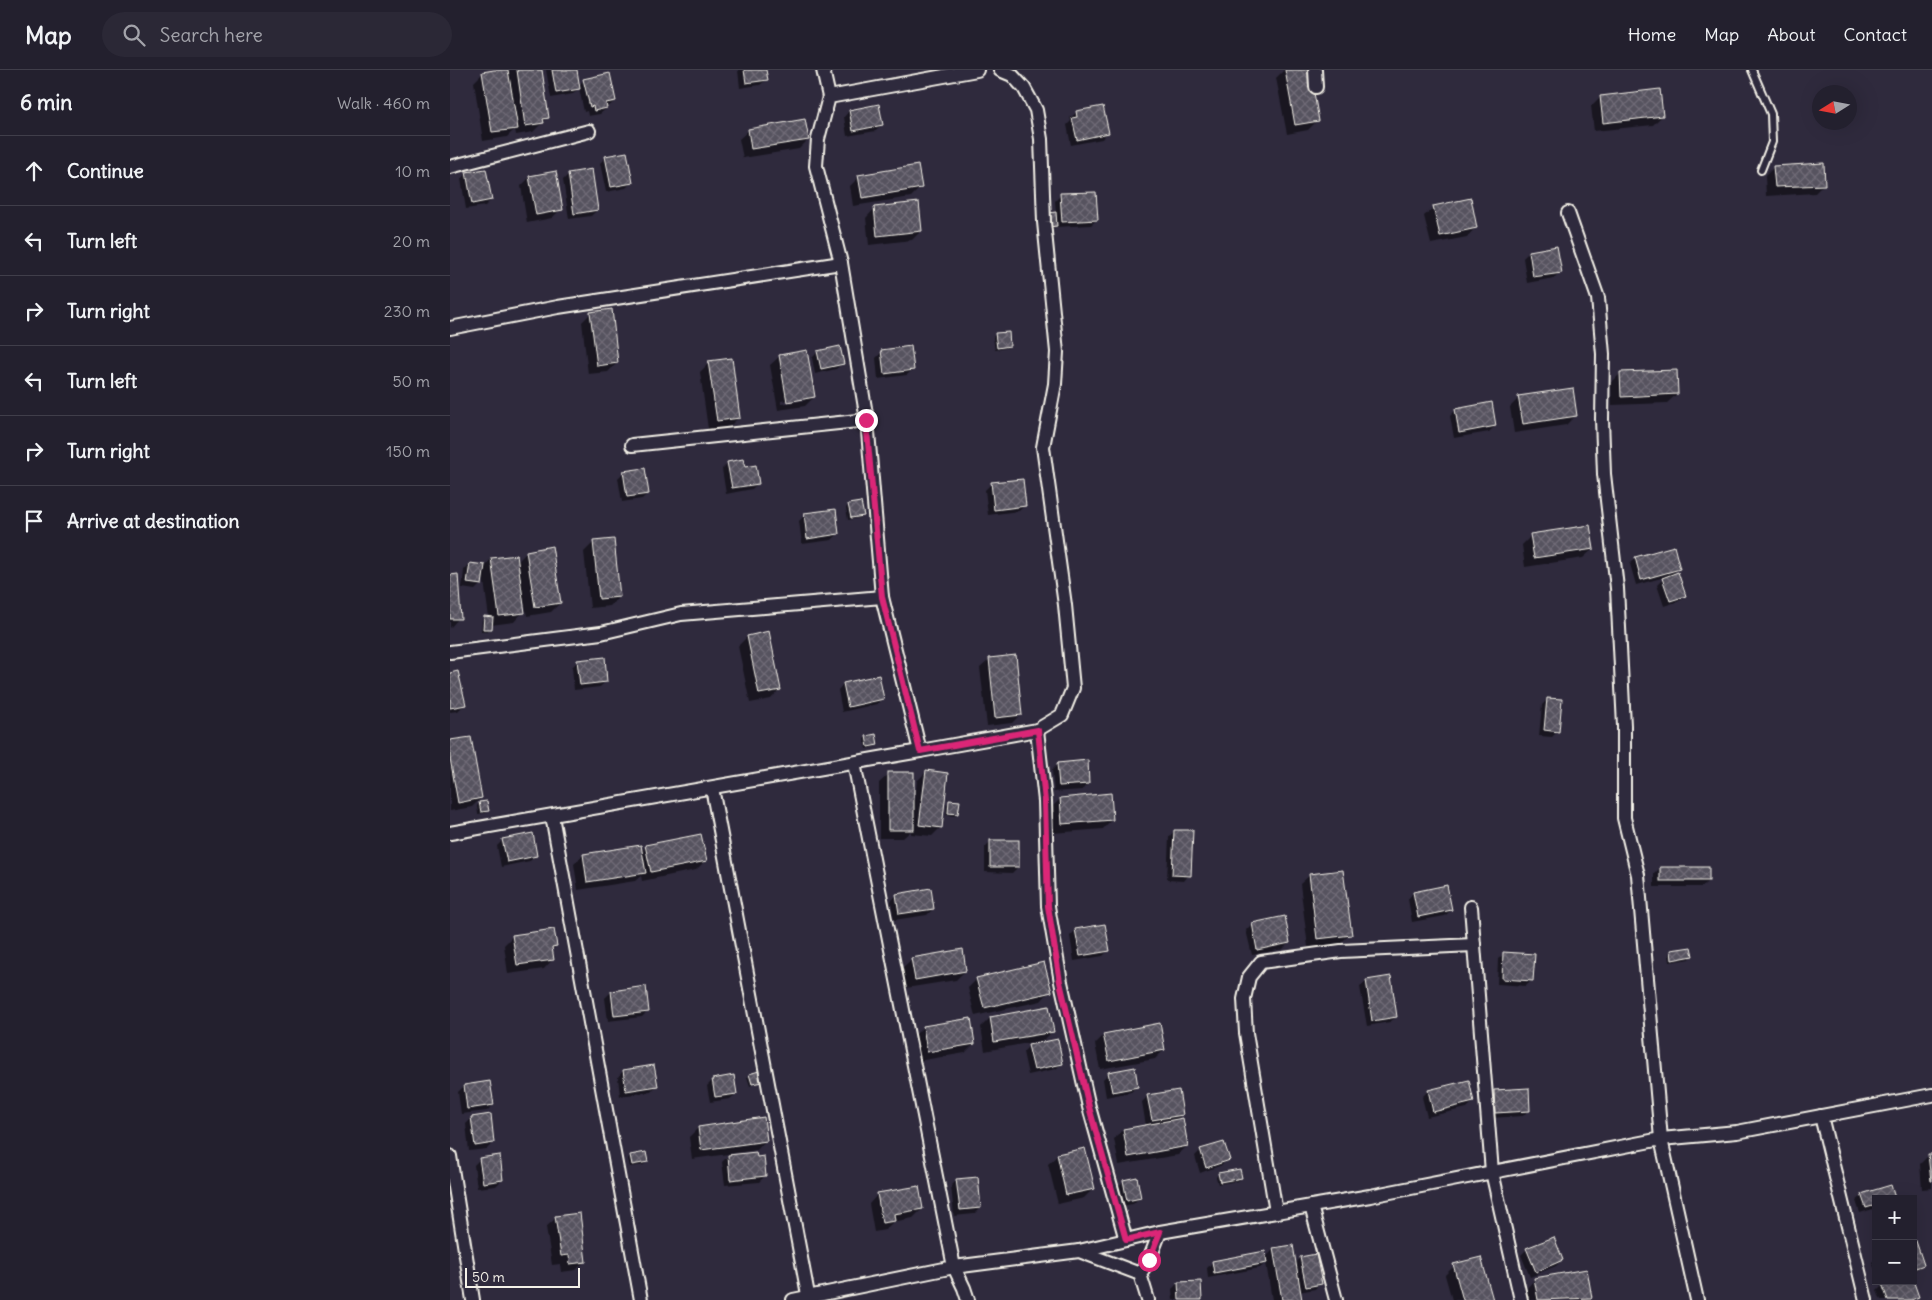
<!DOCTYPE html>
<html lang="en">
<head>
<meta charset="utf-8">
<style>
  body { margin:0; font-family:Delius,sans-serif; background:#2b2836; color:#f1f3f6 }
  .controls { position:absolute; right:15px; bottom:15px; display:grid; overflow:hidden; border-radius:0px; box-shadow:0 5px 20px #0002 }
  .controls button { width:45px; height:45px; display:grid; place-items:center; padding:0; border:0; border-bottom:1px solid #403e4a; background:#23202e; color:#f1f3f6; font:25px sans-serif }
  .compass { position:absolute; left:1362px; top:15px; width:45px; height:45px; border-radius:50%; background:#23202e; box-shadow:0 5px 20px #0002; rotate:259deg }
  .scale { position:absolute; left:15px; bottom:12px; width:115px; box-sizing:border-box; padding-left:5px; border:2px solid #f4f1e8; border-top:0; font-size:14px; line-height:18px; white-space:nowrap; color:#f4f1e8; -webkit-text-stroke:4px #2f2a3d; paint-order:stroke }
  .stop { position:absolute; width:15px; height:15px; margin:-11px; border:4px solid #db2777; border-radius:50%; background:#fff }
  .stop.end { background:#db2777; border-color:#fff; box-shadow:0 1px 5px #0008 }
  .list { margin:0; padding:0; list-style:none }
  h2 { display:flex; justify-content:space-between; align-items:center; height:65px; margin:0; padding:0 20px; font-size:21px }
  h2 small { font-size:16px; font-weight:400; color:#a3a3aa }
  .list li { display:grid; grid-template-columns:32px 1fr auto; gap:15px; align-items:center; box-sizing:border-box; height:70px; padding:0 20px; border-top:1px solid #403e4a }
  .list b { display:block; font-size:19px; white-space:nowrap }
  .list em { font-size:16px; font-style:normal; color:#a3a3aa }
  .icon { flex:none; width:28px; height:28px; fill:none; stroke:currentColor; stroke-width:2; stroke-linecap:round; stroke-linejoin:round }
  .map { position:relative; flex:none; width:1482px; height:1230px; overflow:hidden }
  header { display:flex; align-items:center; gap:30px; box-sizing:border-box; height:70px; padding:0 25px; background:#23202e; border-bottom:1px solid #403e4a }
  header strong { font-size:24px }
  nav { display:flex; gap:28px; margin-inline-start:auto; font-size:18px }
  .search { width:350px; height:45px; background:#2b2836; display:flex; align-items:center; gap:12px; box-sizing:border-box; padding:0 18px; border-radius:28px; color:#a3a3aa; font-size:19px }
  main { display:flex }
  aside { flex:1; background:#23202e }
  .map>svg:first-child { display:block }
  .shadow { fill:#0007; fill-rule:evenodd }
  .building { fill:url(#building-cross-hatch); stroke:#f4f1e8 }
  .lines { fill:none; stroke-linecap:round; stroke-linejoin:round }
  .lane-casing { stroke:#f4f1e8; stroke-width:10 }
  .street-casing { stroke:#f4f1e8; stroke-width:16 }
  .lane { stroke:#2f2a3d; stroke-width:6 }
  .street { stroke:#2f2a3d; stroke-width:12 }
  .route { stroke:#db2777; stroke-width:6 }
</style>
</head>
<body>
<header>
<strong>Map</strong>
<div class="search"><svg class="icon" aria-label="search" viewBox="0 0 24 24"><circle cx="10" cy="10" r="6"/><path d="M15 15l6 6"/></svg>Search here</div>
<nav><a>Home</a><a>Map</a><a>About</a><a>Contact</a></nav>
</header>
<main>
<aside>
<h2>6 min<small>Walk · 460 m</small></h2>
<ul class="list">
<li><svg class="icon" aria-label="ahead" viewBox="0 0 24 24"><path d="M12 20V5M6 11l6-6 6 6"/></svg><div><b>Continue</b></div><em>10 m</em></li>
<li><svg class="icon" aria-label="left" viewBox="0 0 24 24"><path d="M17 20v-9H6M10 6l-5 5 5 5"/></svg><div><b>Turn left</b></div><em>20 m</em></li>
<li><svg class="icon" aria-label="right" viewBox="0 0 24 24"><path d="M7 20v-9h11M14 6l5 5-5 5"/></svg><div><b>Turn right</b></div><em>230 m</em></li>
<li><svg class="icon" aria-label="left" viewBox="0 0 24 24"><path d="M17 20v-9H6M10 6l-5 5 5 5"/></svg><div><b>Turn left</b></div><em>50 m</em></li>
<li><svg class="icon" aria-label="right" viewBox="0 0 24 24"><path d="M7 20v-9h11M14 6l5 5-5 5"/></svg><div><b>Turn right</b></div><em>150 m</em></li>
<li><svg class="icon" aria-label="arrive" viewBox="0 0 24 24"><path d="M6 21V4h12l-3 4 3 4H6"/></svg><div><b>Arrive at destination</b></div></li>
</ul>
</aside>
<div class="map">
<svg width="1482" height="1230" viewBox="0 0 1482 1230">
  <defs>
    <pattern id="building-cross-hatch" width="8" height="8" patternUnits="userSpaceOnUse" patternTransform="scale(1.25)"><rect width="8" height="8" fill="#56525f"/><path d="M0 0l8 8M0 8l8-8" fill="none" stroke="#6f6b76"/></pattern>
  </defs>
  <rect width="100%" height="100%" fill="#2f2a3d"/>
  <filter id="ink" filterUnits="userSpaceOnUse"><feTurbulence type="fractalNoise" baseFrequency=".02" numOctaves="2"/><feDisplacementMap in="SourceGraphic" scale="10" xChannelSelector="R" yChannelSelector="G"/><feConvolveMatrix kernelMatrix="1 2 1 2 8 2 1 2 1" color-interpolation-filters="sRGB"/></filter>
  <g filter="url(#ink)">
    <g class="shadow">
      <polygon points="51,0 57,0 57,2 59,0 91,0 98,47 83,62 66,65 65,59 57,67 33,71 24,12 33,3"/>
      <polygon points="96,0 125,0 128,16 134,10 165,31 150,44 138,46 137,41 134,42 129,18 123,24 101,28"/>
      <polygon points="288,0 315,0 316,10 310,15 290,18"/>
      <polygon points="834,0 858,0 867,51 858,60 837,64 826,8"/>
      <polygon points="1150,27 1212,46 1203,55 1144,61 1141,36"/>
      <polygon points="652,37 657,63 652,69 621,75 617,55 621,51 620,48 626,43"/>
      <polygon points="399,41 431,55 426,61 397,66 394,47"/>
      <polygon points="299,60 358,70 349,79 293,88 289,69"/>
      <polygon points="156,87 182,112 176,118 156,122 150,93"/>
      <polygon points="1324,97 1374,114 1365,123 1316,126 1315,106"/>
      <polygon points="16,103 41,130 35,136 16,139 11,109"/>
      <polygon points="119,104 147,140 141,146 119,149 113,110"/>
      <polygon points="80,107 111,139 102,148 77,153 71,116"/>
      <polygon points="409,107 470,118 461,127 403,136 400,116"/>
      <polygon points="611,125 647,149 641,155 606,157 606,155 603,158 597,159 606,143 605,131"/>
      <polygon points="984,137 1026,157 1017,167 981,174 974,146"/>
      <polygon points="425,138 471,161 462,170 419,175 416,148"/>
      <polygon points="1079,182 1110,202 1104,208 1077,213 1073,188"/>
      <polygon points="141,243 167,293 158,302 138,304 132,252"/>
      <polygon points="546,264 559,276 556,278 545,280 543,267"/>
      <polygon points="368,282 392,294 386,299 365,304 362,288"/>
      <polygon points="432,282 463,299 457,305 428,309 426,288"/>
      <path d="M330,286L364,327L355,336L328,340L320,295ZM355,327V330L331,334V331Z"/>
      <polygon points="259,293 289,347 280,356 258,359 250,302"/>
      <polygon points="1170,304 1227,324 1217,333 1162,335 1161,313"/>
      <polygon points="1069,328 1126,345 1116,355 1064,363 1060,337"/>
      <polygon points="1006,340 1045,356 1039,362 1004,368 1000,346"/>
      <polygon points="278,393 294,399 308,413 302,419 276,424 272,399"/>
      <polygon points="174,402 198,423 192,429 172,432 168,408"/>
      <polygon points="541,414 575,435 569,441 538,445 535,420"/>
      <polygon points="399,435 412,445 410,448 398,450 396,438"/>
      <polygon points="355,445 388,464 382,470 352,474 349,451"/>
      <polygon points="1081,466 1143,479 1133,488 1075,497 1072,475"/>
      <polygon points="143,473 169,527 160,536 140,538 134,482"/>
      <polygon points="77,482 110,533 101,542 77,546 74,530 72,531 73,542 64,552 41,555 41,559 38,561 31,561 32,550 34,548 39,548 33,504 31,514 25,520 12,518 14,500 20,494 34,497 41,489 67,492"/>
      <polygon points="1186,488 1229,498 1221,506 1235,526 1229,531 1214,536 1207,515 1215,507 1186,515 1180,494"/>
      <polygon points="0,506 9,548 0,558"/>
      <polygon points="297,567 330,619 321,629 300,633 288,576"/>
      <polygon points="540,589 571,644 562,653 537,656 530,598"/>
      <polygon points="128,591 156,611 150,617 124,620 122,597"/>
      <polygon points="0,604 14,635 8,641 0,642"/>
      <polygon points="393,614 433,628 427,634 392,642 388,620"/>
      <polygon points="1098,629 1108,661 1102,667 1089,666 1092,635"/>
      <polygon points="417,667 427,675 424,677 416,679 414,669"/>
      <polygon points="0,672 31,728 22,737 0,741"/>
      <polygon points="608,694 638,714 632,720 604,722 602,700"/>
      <polygon points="476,702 491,757 482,766 461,764 461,761 453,768 429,768 429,713 439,704 465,730 467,711"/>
      <polygon points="610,729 662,749 653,759 603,763 601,738"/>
      <polygon points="499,732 507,743 505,746 496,745 497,734"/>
      <polygon points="30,733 37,740 35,743 28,744 27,736"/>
      <polygon points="724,761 739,805 734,811 717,810 719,767"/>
      <polygon points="53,770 86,785 80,791 51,797 47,776"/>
      <polygon points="541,771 568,797 562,803 535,802 535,777"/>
      <polygon points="196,777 255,791 246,800 192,811 191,806 185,811 128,820 124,794 133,785 191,781"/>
      <polygon points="1210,798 1258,811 1252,817 1204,817 1204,804"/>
      <polygon points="860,805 900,864 891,873 858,877 850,814"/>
      <polygon points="963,823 1001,840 995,846 962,852 958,829"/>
      <polygon points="447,825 483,839 477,845 444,850 441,831"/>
      <polygon points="802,854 839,873 833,879 802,885 796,860"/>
      <polygon points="626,860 659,880 653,886 624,891 620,866"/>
      <polygon points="63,866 106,876 102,880 103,889 94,899 58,904 54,875"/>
      <polygon points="1221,881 1241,886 1239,889 1220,892 1219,884"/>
      <polygon points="1054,884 1082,910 1076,916 1047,914 1048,889"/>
      <polygon points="462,889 515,901 506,910 456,918 452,898"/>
      <polygon points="527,909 600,921 591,931 525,946 518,918"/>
      <polygon points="916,912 946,947 940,952 917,956 910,917"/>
      <polygon points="161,922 198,941 192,947 158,951 155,928"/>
      <polygon points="598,938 603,961 594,970 535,981 531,957 540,948"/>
      <polygon points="473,957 524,974 515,983 468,991 464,966"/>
      <polygon points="654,965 714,980 705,989 650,999 645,974"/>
      <polygon points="579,976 612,993 606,999 578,1005 573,982"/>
      <polygon points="173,1001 206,1016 201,1022 170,1026 168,1007"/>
      <polygon points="659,1003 687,1016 681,1022 656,1027 653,1009"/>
      <polygon points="300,1005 310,1011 300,1016 297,1007"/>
      <polygon points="263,1010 286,1024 280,1029 260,1032 257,1016"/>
      <polygon points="1018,1012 1023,1032 1017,1038 977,1047 972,1027 978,1021"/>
      <polygon points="14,1016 43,1035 37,1041 11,1044 8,1022"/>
      <polygon points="1045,1021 1079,1040 1073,1046 1040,1048 1039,1027"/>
      <polygon points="698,1026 732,1044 725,1051 737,1076 728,1085 669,1095 664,1069 673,1060 696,1056 692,1032"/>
      <polygon points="22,1048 43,1073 37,1079 19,1081 16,1054"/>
      <polygon points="248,1058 316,1070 307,1080 242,1089 239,1067"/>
      <polygon points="751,1080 778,1089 772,1095 750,1103 745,1086"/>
      <polygon points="608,1085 643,1119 634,1128 608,1134 598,1094"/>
      <polygon points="1479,1085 1482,1085 1482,1118 1472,1119 1470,1094"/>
      <polygon points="181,1086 196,1092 194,1095 180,1097 178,1089"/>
      <polygon points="278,1086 315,1106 309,1112 275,1115 272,1092"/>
      <polygon points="30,1089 52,1110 46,1116 27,1118 24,1095"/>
      <polygon points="769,1104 791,1108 788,1111 768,1114 766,1107"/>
      <polygon points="507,1110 530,1138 524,1144 504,1146 501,1116"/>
      <polygon points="674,1111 689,1128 683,1134 671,1136 668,1117"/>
      <polygon points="428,1124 472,1139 463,1148 443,1152 435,1160 424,1162 419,1134"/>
      <polygon points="1412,1126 1443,1128 1426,1129 1426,1138 1410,1143 1406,1131"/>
      <polygon points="106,1148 135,1191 126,1200 111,1202 110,1194 102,1195 96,1157"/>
      <polygon points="1463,1174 1473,1194 1463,1202"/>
      <polygon points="824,1179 845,1194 850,1188 870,1213 865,1219 849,1222 851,1230 822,1230 816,1193 810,1198 758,1208 757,1198 763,1192 815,1188"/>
      <polygon points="1077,1179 1112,1190 1106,1196 1080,1207 1071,1185"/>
      <polygon points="1426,1189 1426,1202 1422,1192"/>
      <polygon points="1004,1196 1042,1230 1002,1230 995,1205"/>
      <polygon points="1085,1209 1141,1228 1139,1230 1078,1230 1076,1219"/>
      <polygon points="1437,1211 1462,1211 1468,1226 1464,1230 1431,1230 1427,1221"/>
      <polygon points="728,1213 751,1230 723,1230 722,1219"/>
    </g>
    <g class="building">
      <polygon points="44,0 58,0 68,59 42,62 32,2"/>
      <polygon points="67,0 92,0 99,48 93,49 94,53 75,56"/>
      <polygon points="102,0 127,0 130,19 106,23"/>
      <polygon points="294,0 316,0 318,10 296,13"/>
      <polygon points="835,0 860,0 869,51 845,55"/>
      <polygon points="160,3 166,31 156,33 157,38 144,41 143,36 140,37 133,9"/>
      <polygon points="1210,19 1213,46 1153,53 1150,26"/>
      <polygon points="429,34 433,55 403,61 399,40"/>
      <polygon points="653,36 659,63 627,70 622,48 627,47 626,41"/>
      <polygon points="355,49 359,70 301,79 298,59"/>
      <polygon points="177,82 183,113 161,117 155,86"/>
      <polygon points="1374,93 1375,115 1325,117 1323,96"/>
      <polygon points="468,95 472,118 412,128 408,105"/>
      <polygon points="36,99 42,130 22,134 16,102"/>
      <polygon points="142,99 148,140 124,144 118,103"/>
      <polygon points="106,101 113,140 86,145 79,106"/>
      <polygon points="646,122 648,150 612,152 610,123"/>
      <polygon points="1021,128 1027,158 990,166 983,136"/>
      <polygon points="469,132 472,161 427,166 424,137"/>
      <polygon points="606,142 607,156 599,157 598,143"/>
      <polygon points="1107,176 1112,203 1083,207 1079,181"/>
      <polygon points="162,239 168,293 147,296 140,242"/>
      <polygon points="559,262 560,276 547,278 545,263"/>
      <polygon points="390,276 394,294 371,299 367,281"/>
      <polygon points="461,276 464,300 434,304 431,280"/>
      <polygon points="357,280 365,327 337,332 329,285"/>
      <polygon points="282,288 290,348 267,351 258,291"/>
      <polygon points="1227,300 1228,324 1171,327 1170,302"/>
      <polygon points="1123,318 1127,346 1073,354 1068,326"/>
      <polygon points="1042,332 1046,356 1009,363 1005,339"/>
      <polygon points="293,389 295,397 306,395 309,414 282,418 277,392"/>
      <polygon points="195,398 199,424 177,427 173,401"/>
      <polygon points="573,409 576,436 544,440 541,412"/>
      <polygon points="411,432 414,446 401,448 398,434"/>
      <polygon points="386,439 389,464 357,469 354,443"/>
      <polygon points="1140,455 1144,479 1084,488 1080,464"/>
      <polygon points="164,469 170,527 149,529 143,471"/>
      <polygon points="102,476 111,533 85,537 76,481"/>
      <polygon points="1224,476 1230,499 1191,510 1185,487"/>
      <polygon points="67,485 75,543 49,546 41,488"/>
      <polygon points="20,493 35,495 32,515 17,513"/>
      <polygon points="1228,502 1236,526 1220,531 1212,508"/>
      <polygon points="8,504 11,549 0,549 0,505"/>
      <polygon points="34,546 43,547 42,559 33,559"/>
      <polygon points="319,561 331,620 309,624 297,566"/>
      <polygon points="566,585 572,645 545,648 539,588"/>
      <polygon points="155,587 157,612 130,615 127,590"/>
      <polygon points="8,601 16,635 0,638 0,603"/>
      <polygon points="429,605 434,629 398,637 393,613"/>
      <polygon points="1097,628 1112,629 1109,662 1094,660"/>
      <polygon points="426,664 428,675 418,677 416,666"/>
      <polygon points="21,667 32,728 8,733 0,688 0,670"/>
      <polygon points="638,690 639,714 609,716 607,693"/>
      <polygon points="476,700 498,703 492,758 469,755"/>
      <rect x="438" y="702" width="26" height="58"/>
      <polygon points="661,723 663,750 612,754 610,728"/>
      <polygon points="499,730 510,731 508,744 498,743"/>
      <polygon points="37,731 39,741 31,742 29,732"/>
      <polygon points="724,760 743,760 741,806 722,805"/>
      <polygon points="83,763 87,786 57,792 52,769"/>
      <polygon points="251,764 257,791 201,802 195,775"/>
      <rect x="540" y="770" width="29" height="27"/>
      <polygon points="191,775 196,803 137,812 133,784"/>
      <rect x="1210" y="797" width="49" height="14"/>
      <polygon points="893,800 902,865 867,869 859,804"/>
      <polygon points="997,815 1002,840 968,847 963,822"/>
      <polygon points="481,818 484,839 449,844 446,824"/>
      <polygon points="835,846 840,873 807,880 802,853"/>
      <polygon points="655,854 660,881 630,886 625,859"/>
      <polygon points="104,859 107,876 102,877 104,890 67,895 62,865"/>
      <polygon points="1241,877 1243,886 1222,890 1221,880"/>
      <polygon points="513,879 516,901 465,910 461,888"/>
      <polygon points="1053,882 1085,884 1083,911 1052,909"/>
      <polygon points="594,892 602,922 534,938 526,908"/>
      <polygon points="941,906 947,947 922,951 916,910"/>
      <polygon points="196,916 199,942 164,946 161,921"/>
      <polygon points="599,936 604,962 544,972 540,947"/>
      <polygon points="521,948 525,974 477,982 473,956"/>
      <polygon points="710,953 715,980 659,991 653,964"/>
      <polygon points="608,969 613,994 584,1000 578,975"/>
      <polygon points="204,995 208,1016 176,1021 173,1000"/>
      <polygon points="685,997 688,1017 662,1022 658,1002"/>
      <polygon points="309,1001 312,1012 302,1014 299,1004"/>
      <polygon points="284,1005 287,1024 265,1027 262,1009"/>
      <polygon points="1019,1010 1024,1032 983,1042 978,1020"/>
      <polygon points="40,1011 44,1035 17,1039 14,1015"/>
      <polygon points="1079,1018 1080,1041 1045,1043 1044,1020"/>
      <polygon points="729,1020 733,1045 702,1050 697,1025"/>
      <polygon points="41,1044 44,1073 25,1076 21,1047"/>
      <polygon points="314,1047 317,1071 251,1080 248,1057"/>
      <polygon points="733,1048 738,1076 678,1087 673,1059"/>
      <polygon points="774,1072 780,1090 756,1098 750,1079"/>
      <polygon points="635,1078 645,1119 616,1125 607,1084"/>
      <polygon points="196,1082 198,1092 182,1095 180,1085"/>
      <polygon points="306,1082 307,1087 314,1086 316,1106 280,1110 278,1085"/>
      <polygon points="1478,1084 1482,1084 1482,1111 1481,1111"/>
      <polygon points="50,1085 53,1110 33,1113 29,1088"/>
      <polygon points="790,1099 792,1108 770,1112 768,1103"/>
      <polygon points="528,1107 531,1138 510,1140 506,1109"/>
      <polygon points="687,1107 691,1128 677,1131 673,1110"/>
      <polygon points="1441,1115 1445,1128 1426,1129 1426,1135 1416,1138 1411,1124"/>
      <polygon points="469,1116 473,1139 444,1144 445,1151 432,1153 427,1123"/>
      <polygon points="130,1143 136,1192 120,1194 119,1185 111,1186 105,1146"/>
      <polygon points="1104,1167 1113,1190 1086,1202 1076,1178"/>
      <polygon points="1466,1171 1474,1195 1463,1199 1463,1172"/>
      <polygon points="843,1175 852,1230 832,1230 823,1178"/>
      <polygon points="815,1181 817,1193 764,1203 762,1191"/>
      <polygon points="866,1184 872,1214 856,1217 850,1187"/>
      <polygon points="1031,1187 1043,1230 1013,1230 1003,1194"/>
      <polygon points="1137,1199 1142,1228 1088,1230 1084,1208"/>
      <polygon points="1463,1210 1469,1227 1461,1230 1438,1230 1432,1214 1439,1211"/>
      <polygon points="751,1211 752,1230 729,1230 728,1212"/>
    </g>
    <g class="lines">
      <g class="lane-casing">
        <polyline id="lane" points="1302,0 1321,44 1322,72 1311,100"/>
      </g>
      <g class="street-casing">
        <g id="street">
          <polyline points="373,0 379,27"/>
          <polyline points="550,0 562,5 574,18 586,40 591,69 594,152 607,282 605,314 593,377 615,535 623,618 612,645 587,660"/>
          <polyline points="865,0 866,17"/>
          <polyline points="0,97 139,61"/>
          <polyline points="1118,143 1148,228 1153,284 1152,349 1154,404 1167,518 1174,656 1174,748 1188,805 1211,1069 1247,1230"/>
          <polyline points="391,193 366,96 368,69 379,27 527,0"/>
          <polyline points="0,258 108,237 391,193 417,350 432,527"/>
          <polyline points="182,375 417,350"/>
          <polyline points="0,582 151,563 231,544 432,527 470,681 587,660 595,731 598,836 611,912 639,1037 676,1170"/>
          <polyline points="404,693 504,1197 514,1218 518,1230"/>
          <polyline points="262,718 359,1230"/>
          <polyline points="102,746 191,1230"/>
          <polyline points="0,763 470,681"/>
          <polyline points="1021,837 1042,1102 1071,1230"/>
          <polyline points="1371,1046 1416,1230"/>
          <polyline points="0,1086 23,1230"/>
          <polyline points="861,1136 886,1230"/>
          <polyline points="826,1142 796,963 794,929 799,907 811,892 891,881 1024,875"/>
          <polyline points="629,1181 710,1162 920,1126 1211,1069 1287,1062 1482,1025"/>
          <polyline points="690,1204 699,1190 710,1162"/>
          <polyline points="343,1230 504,1197 629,1181 690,1204 698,1230"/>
        </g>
      </g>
      <use href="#lane" class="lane"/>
      <use href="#street" class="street"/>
    </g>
  </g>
  <g class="lines" filter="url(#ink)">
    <polyline class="route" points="416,350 432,527 470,681 588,660 595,732 598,836 610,912 639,1037 676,1170 710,1162 699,1190"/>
  </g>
</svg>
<div class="controls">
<button>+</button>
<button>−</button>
</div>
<svg class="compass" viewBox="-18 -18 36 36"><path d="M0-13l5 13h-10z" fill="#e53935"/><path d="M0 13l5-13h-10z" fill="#a3a3aa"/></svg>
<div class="scale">50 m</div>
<div class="stop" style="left:699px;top:1190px"></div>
<div class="stop end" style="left:416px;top:350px"></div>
</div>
</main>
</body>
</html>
